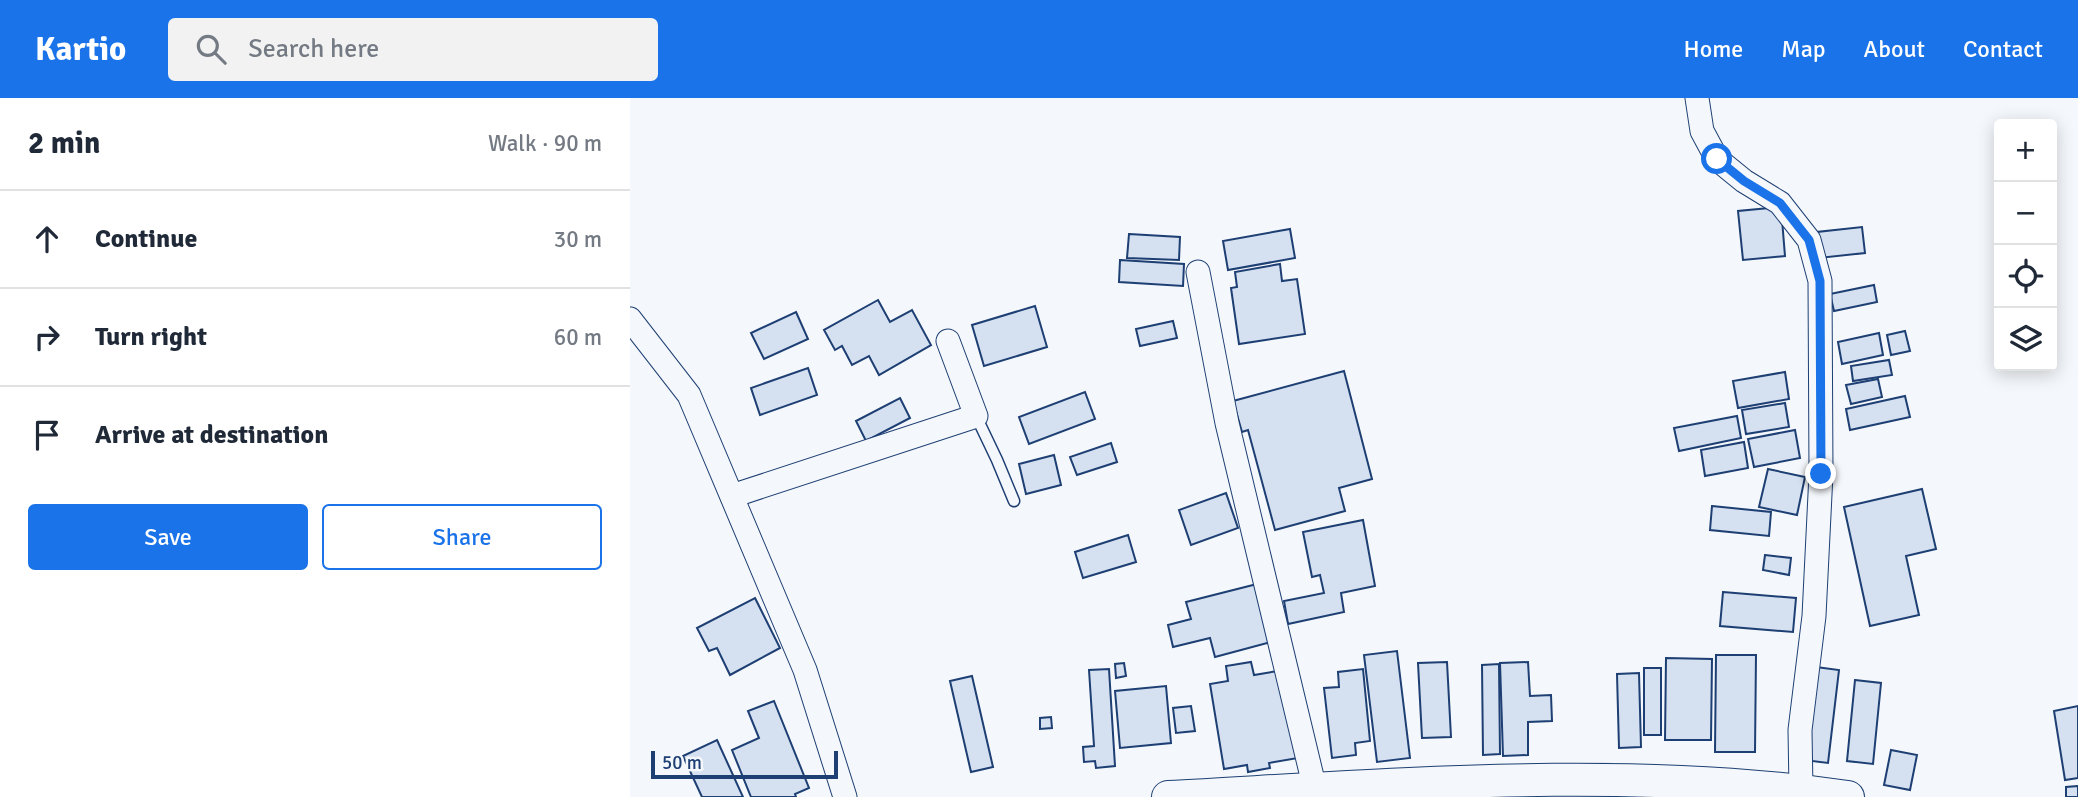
<!DOCTYPE html>
<html lang="en">
<head>
<meta charset="utf-8">
<style>
  body { margin:0; font-family:Signika,sans-serif; background:#f2f2f3; color:#1f2937 }
  .controls { position:absolute; right:21px; top:21px; display:grid; overflow:hidden; border-radius:7px; box-shadow:0 4px 18px #0003 }
  .controls button { width:63px; height:63px; display:grid; place-items:center; padding:0; border:0; border-bottom:2px solid #e0e1e3; background:#fff; color:#1f2937; font:35px sans-serif }
  .scale { position:absolute; left:21px; bottom:18px; width:187px; box-sizing:border-box; padding-left:7px; border:4px solid #1d3f73; border-top:0; font-size:19px; line-height:24px; white-space:nowrap; color:#1d3f73; -webkit-text-stroke:5px #f4f7fb; paint-order:stroke }
  .stop { position:absolute; width:21px; height:21px; margin:-16px; border:5px solid #1a73e8; border-radius:50%; background:#fff }
  .stop.end { background:#1a73e8; border-color:#fff; box-shadow:0 2px 7px #0008 }
  .list { margin:0; padding:0; list-style:none }
  h2 { display:flex; justify-content:space-between; align-items:center; height:91px; margin:0; padding:0 28px; font-size:30px }
  h2 small { font-size:23px; font-weight:400; color:#747a83 }
  .list li { display:grid; grid-template-columns:46px 1fr auto; gap:21px; align-items:center; box-sizing:border-box; height:98px; padding:0 28px; border-top:2px solid #e0e1e3 }
  .list b { display:block; font-size:26px; white-space:nowrap }
  .list em { font-size:23px; font-style:normal; color:#747a83 }
  .actions { display:flex; gap:14px; padding:21px 28px }
  .actions a { flex:1; padding:16px 0; border:2px solid #1a73e8; border-radius:7px; text-align:center; font-size:24px; color:#1a73e8 }
  .actions .main { background:#1a73e8; color:#fff }
  .icon { flex:none; width:38px; height:38px; fill:none; stroke:currentColor; stroke-width:2; stroke-linecap:round; stroke-linejoin:round }
  .map { position:relative; flex:none; width:1448px; height:699px; overflow:hidden }
  header { display:flex; align-items:center; gap:42px; box-sizing:border-box; height:98px; padding:0 35px; background:#1a73e8; color:#fff }
  header strong { font-size:33px }
  nav { display:flex; gap:38px; margin-inline-start:auto; font-size:24px }
  .search { width:490px; height:63px; background:#f2f2f3; display:flex; align-items:center; gap:18px; box-sizing:border-box; padding:0 24px; border-radius:7px; color:#747a83; font-size:26px }
  main { display:flex }
  aside { flex:1; background:#fff }
  .map>svg:first-child { display:block }
  .building { fill:#d5e0f0; stroke:#1d3f73; stroke-width:2 }
  .lines { fill:none; stroke-linecap:round; stroke-linejoin:round }
  .lane-casing { stroke:#1d3f73; stroke-width:13 }
  .street-casing { stroke:#1d3f73; stroke-width:25 }
  .secondary-casing { stroke:#1d3f73; stroke-width:34 }
  .lane { stroke:#f4f7fb; stroke-width:10 }
  .street { stroke:#f4f7fb; stroke-width:23 }
  .secondary { stroke:#f4f7fb; stroke-width:32 }
  .route { stroke:#1a73e8; stroke-width:9 }
</style>
</head>
<body>
<header>
<strong>Kartio</strong>
<div class="search"><svg class="icon" aria-label="search" viewBox="0 0 24 24"><circle cx="10" cy="10" r="6"/><path d="M15 15l6 6"/></svg>Search here</div>
<nav><a>Home</a><a>Map</a><a>About</a><a>Contact</a></nav>
</header>
<main>
<aside>
<h2>2 min<small>Walk · 90 m</small></h2>
<ul class="list">
<li><svg class="icon" aria-label="ahead" viewBox="0 0 24 24"><path d="M12 20V5M6 11l6-6 6 6"/></svg><div><b>Continue</b></div><em>30 m</em></li>
<li><svg class="icon" aria-label="right" viewBox="0 0 24 24"><path d="M7 20v-9h11M14 6l5 5-5 5"/></svg><div><b>Turn right</b></div><em>60 m</em></li>
<li><svg class="icon" aria-label="arrive" viewBox="0 0 24 24"><path d="M6 21V4h12l-3 4 3 4H6"/></svg><div><b>Arrive at destination</b></div></li>
</ul>
<div class="actions"><a class="main">Save</a><a>Share</a></div>
</aside>
<div class="map">
<svg width="1448" height="699" viewBox="0 0 1448 699">
  <rect width="100%" height="100%" fill="#f4f7fb"/>
  <g class="building">
    <polygon points="1151,109 1155,158 1113,162 1108,113"/>
    <polygon points="1232,129 1235,155 1189,160 1187,134"/>
    <polygon points="660,131 665,160 598,172 593,143"/>
    <polygon points="499,136 550,139 549,162 497,160"/>
    <polygon points="490,162 554,166 553,188 489,184"/>
    <polygon points="650,166 652,183 667,181 675,236 609,246 601,190 607,189 605,174"/>
    <polygon points="1244,187 1247,204 1204,213 1200,196"/>
    <polygon points="248,202 260,224 282,212 301,247 249,277 239,258 222,267 212,248 205,252 194,232"/>
    <polygon points="405,208 417,249 354,268 342,227"/>
    <polygon points="166,214 178,241 134,261 121,235"/>
    <polygon points="543,223 547,240 510,248 506,231"/>
    <polygon points="1275,233 1280,253 1261,257 1257,237"/>
    <polygon points="1249,235 1253,257 1212,266 1208,244"/>
    <polygon points="1259,262 1262,277 1223,283 1221,268"/>
    <polygon points="178,270 187,297 130,317 121,290"/>
    <polygon points="714,273 742,381 709,390 715,413 645,432 618,332 612,334 603,303"/>
    <polygon points="1155,274 1159,301 1108,310 1103,283"/>
    <polygon points="1248,281 1252,299 1221,306 1216,287"/>
    <polygon points="455,294 465,321 399,346 389,319"/>
    <polygon points="1275,298 1280,319 1220,332 1216,311"/>
    <polygon points="270,300 280,320 236,343 226,323"/>
    <polygon points="1155,305 1159,329 1116,336 1112,312"/>
    <polygon points="1107,318 1111,340 1049,353 1044,330"/>
    <polygon points="1165,332 1170,360 1124,369 1118,341"/>
    <polygon points="1114,344 1118,370 1075,378 1071,352"/>
    <polygon points="481,345 487,364 447,377 440,359"/>
    <polygon points="424,357 431,387 396,396 389,366"/>
    <polygon points="1138,371 1175,379 1167,417 1129,409"/>
    <polygon points="1292,391 1306,451 1276,458 1289,517 1240,528 1214,409"/>
    <polygon points="596,395 608,430 561,447 549,412"/>
    <polygon points="1082,408 1141,414 1139,438 1080,432"/>
    <polygon points="733,422 745,488 711,495 714,514 658,526 654,503 694,495 690,477 682,479 673,434"/>
    <polygon points="498,437 506,464 453,480 445,454"/>
    <polygon points="1135,457 1161,460 1159,477 1133,472"/>
    <polygon points="627,486 641,544 585,559 580,540 543,549 538,527 561,521 556,504"/>
    <polygon points="1093,494 1166,500 1163,534 1090,528"/>
    <polygon points="125,500 150,550 100,577 87,550 79,553 67,530"/>
    <polygon points="767,553 780,660 747,664 734,557"/>
    <polygon points="1086,557 1126,557 1125,654 1085,654"/>
    <polygon points="1036,560 1082,561 1081,642 1035,642"/>
    <polygon points="621,564 624,577 654,572 668,660 639,665 640,670 618,674 617,667 594,671 580,586 598,583 596,568"/>
    <polygon points="817,564 821,639 792,640 788,565"/>
    <polygon points="898,564 900,598 921,597 922,623 898,624 898,657 873,658 870,565"/>
    <polygon points="494,565 496,578 486,580 485,566"/>
    <polygon points="869,566 870,656 853,657 852,567"/>
    <polygon points="1186,569 1209,572 1198,665 1174,662"/>
    <rect x="1014" y="570" width="17" height="67"/>
    <polygon points="479,571 485,668 466,670 465,663 454,664 453,649 464,648 459,572"/>
    <polygon points="733,571 740,643 725,645 726,657 702,660 694,590 709,589 708,574"/>
    <polygon points="1009,575 1011,649 989,650 987,576"/>
    <polygon points="342,578 363,669 341,674 320,583"/>
    <polygon points="1225,582 1251,585 1243,666 1217,663"/>
    <polygon points="536,588 541,645 490,650 485,593"/>
    <polygon points="144,603 179,690 165,696 166,699 121,699 102,652 129,640 118,613"/>
    <polygon points="561,608 565,633 546,635 543,610"/>
    <polygon points="1448,608 1448,680 1435,682 1424,613"/>
    <polygon points="421,619 422,630 410,631 410,620"/>
    <polygon points="87,642 113,699 72,699 53,658"/>
    <polygon points="1261,652 1287,657 1280,692 1254,687"/>
    <polygon points="1448,688 1448,699 1436,699 1436,689"/>
  </g>
  <g class="lines">
    <g class="lane-casing">
      <polyline id="lane" points="346,318 367,362 384,403"/>
    </g>
    <g class="street-casing">
      <g id="street">
        <polyline points="1067,0 1072,33 1087,61 1114,83 1150,105 1179,142 1190,183 1191,376 1184,518 1170,632 1171,692"/>
        <polyline points="568,174 597,325 685,691"/>
        <polyline points="0,221 59,297 175,572 215,699"/>
        <polyline points="102,398 346,318 318,243"/>
      </g>
    </g>
    <g class="secondary-casing">
      <path id="secondary" d="M538,699C763,687 995,667 1218,699"/>
    </g>
    <use href="#lane" class="lane"/>
    <use href="#street" class="street"/>
    <use href="#secondary" class="secondary"/>
  </g>
  <g class="lines">
    <polyline class="route" points="1087,61 1114,83 1150,105 1179,142 1190,183 1191,376"/>
  </g>
</svg>
<div class="controls">
<button>+</button>
<button>−</button>
<button><svg class="icon" aria-label="locate" viewBox="0 0 24 24"><circle cx="12" cy="12" r="6"/><path d="M12 2v4M12 18v4M2 12h4M18 12h4"/></svg></button>
<button><svg class="icon" aria-label="layers" viewBox="0 0 24 24"><path d="M12 4l9 5-9 5-9-5zM3 14l9 5 9-5"/></svg></button>
</div>
<div class="scale">50 m</div>
<div class="stop" style="left:1087px;top:61px"></div>
<div class="stop end" style="left:1191px;top:376px"></div>
</div>
</main>
</body>
</html>
